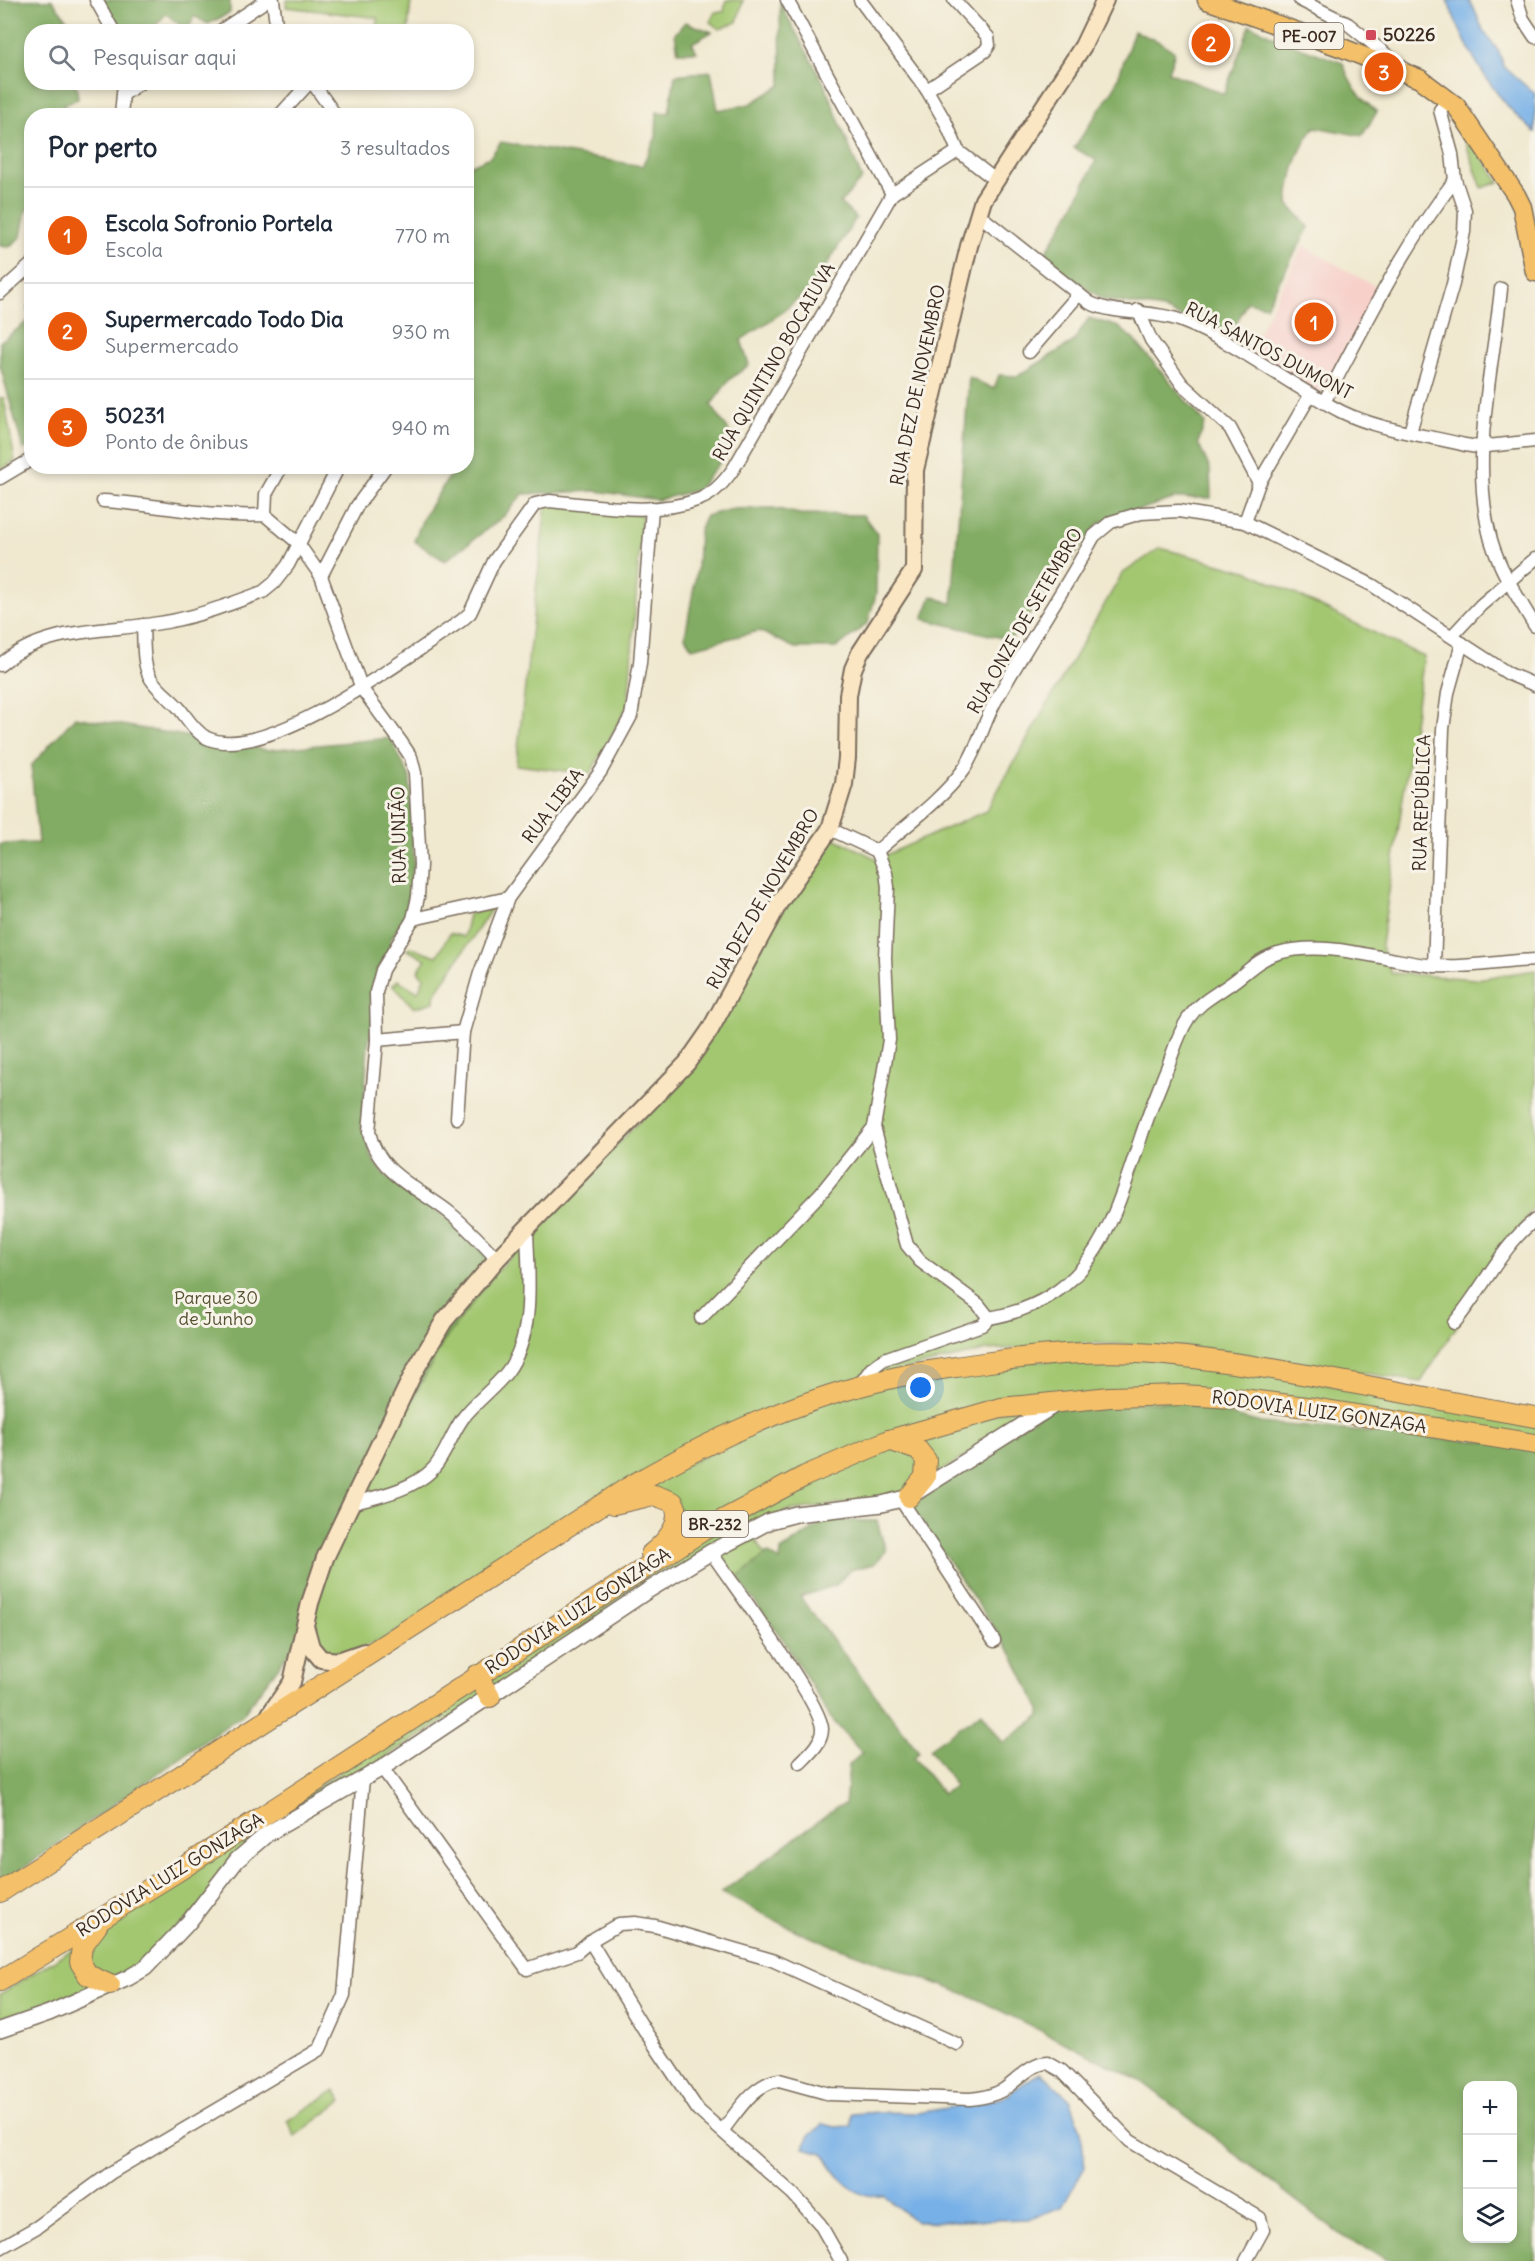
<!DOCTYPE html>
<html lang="pt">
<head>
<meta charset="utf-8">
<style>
  body { margin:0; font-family:Delius,sans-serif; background:#f2f2f3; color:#1f2937 }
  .controls { position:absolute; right:18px; bottom:18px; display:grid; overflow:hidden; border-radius:12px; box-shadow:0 3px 9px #0003 }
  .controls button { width:54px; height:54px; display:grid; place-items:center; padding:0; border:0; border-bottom:2px solid #e0e1e3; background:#fff; color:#1f2937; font:30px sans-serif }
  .you { position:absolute; left:921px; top:1388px; width:21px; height:21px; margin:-15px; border:4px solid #fff; border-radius:50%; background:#1a73e8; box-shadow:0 0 0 9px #1a73e833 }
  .badge { display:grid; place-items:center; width:39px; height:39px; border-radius:50%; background:#ea580c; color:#fff; font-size:20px; font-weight:700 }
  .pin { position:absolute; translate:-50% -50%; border:3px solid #fff; box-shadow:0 2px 6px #0006 }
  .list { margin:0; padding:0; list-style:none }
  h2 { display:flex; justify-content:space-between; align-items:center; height:78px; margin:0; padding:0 24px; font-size:26px }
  h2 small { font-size:20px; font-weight:400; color:#747a83 }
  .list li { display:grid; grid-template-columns:39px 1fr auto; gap:18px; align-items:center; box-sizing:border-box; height:96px; padding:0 24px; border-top:2px solid #e0e1e3 }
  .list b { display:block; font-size:22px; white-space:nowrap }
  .list p { margin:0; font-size:20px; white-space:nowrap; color:#747a83 }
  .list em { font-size:20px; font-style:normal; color:#747a83 }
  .icon { flex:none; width:33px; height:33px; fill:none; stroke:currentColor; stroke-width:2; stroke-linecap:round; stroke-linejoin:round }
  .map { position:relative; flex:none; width:1535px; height:2261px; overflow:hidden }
  .search { position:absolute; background:#fff; box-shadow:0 3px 9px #0003; left:24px; top:24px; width:450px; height:66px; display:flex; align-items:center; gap:15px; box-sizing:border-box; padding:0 21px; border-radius:24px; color:#747a83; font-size:22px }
  .panel { position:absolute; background:#fff; box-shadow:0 3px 9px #0003; left:24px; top:108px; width:450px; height:366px; border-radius:24px }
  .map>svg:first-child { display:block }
  .built { fill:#f7d0ca }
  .green { fill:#a3c771; stroke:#6f7848; stroke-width:1.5 }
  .forest { fill:#82ac63; stroke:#5e6b40; stroke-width:1.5; fill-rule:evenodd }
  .water { fill:#77b0e7; stroke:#596d82; stroke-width:1.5 }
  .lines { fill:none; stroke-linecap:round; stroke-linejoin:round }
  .minor-casing { stroke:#7a6c5c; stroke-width:15 }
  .tertiary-casing { stroke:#7a6c5c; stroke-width:18 }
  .secondary-casing { stroke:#7a6c5c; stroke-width:20 }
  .primary-casing { stroke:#7a6c5c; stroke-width:21 }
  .trunk-casing { stroke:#7a6c5c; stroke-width:22 }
  .minor { stroke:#fff; stroke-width:12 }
  .tertiary { stroke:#fff; stroke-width:15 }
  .secondary { stroke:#fbe6c4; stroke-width:16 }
  .primary { stroke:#f4c16b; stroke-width:18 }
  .trunk { stroke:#f4c16b; stroke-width:20 }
  .poi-dot { fill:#d1495b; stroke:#f7f3e8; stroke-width:2 }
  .labels { text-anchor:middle; stroke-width:6; stroke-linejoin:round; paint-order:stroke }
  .shield { fill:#f7f3e8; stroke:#73665b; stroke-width:1.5 }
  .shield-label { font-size:16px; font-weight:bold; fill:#3b2a1e }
  .poi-label { font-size:18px; font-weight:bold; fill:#3b2a1e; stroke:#f7f3e8; text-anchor:start }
  .street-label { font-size:18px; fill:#3b2a1e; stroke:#f7f3e8 }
  .park-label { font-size:18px; fill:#555133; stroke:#f7f3e8 }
</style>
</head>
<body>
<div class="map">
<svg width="1535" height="2261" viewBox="0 0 1535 2261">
  <rect width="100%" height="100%" fill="#f7f3e8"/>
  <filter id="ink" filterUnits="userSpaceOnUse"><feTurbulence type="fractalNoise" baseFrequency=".0167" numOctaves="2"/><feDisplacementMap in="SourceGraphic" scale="12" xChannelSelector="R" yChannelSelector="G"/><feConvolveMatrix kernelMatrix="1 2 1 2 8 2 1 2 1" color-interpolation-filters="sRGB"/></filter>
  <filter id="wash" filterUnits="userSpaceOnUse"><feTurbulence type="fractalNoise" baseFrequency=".008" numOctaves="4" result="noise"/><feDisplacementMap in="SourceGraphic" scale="24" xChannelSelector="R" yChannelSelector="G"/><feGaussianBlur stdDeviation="1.35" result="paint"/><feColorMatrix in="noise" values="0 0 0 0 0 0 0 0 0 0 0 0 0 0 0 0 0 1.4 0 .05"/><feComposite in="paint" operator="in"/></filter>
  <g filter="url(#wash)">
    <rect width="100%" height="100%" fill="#f0e8cf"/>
    <polygon class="built" points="1303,246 1382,290 1322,395 1248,353"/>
    <g class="green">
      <polygon points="287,0 411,0 408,31 377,31 378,18 286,7"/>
      <polygon points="726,0 743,0 737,22 719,29 710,22 715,12 724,12"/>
      <polygon points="1456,117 1499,182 1482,188"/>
      <polygon points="0,398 4,398 15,461 0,470"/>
      <polygon points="546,504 642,514 628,705 590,774 516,765"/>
      <path d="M1160,548L1250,572L1424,657L1381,945L1391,973L1476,979L1535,970V1204L1421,1382L1202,1348L1090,1343L988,1350L819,1389L384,1639C360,1647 337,1662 315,1646L311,1623L331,1552L443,1342L493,1275L649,1111L832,837L877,859L986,811L1122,574Z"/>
      <polygon points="492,908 434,996 434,1002 414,1008 393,985 398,980 418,992 424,978 418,971 426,959 407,950 410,947 437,956 450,933 464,937 469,914"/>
      <polygon points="1151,1358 1535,1416 1535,1444 1280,1401 1005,1405 887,1438 647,1561 681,1510 623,1495 866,1380 985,1363"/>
      <polygon points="1048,1407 925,1481 912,1444 1004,1410"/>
      <polygon points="889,1444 926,1461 906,1495 786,1511 482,1698 285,1819 142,1966 113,1978 89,1965 92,1941 132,1910 662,1558"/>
      <polygon points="751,1533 766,1555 737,1578 718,1553"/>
      <polygon points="79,1945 101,1985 0,2024 0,1994"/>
      <polygon points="335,2090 342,2101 295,2136 287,2121"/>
    </g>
    <g class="forest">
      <polygon points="0,0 52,0 76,31 32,32 32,82 76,83 78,99 63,104 69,115 32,116 31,207 26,210 21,237 9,247 0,246"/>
      <polygon points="102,0 230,0 230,13 208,24 194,16 191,24 185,29 166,14 151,31 118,31"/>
      <polygon points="780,3 825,85 862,179 840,203 856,218 815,284 780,314 741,340 749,365 729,380 711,405 729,431 731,449 697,490 658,500 596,491 523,494 503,517 445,561 414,541 424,516 451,474 446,467 466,466 467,167 490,157 501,142 642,166 656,137 657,112 669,113 675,75 711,71 718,110 750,104 781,85"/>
      <polygon points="685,22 712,32 692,43 697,52 678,52 675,34"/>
      <path d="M1250,25L1286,42L1343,63C1350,84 1360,98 1377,112L1362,136L1315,127C1297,149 1290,175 1288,204L1309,227L1266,306L1247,302L1229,339L1163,309L1104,300L1042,259L1073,207L1096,160L1074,148L1115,87L1134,31L1160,42L1175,52L1168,72L1224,94Z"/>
      <polygon points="31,304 31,446 23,449 0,365 0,342 31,319 27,307"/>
      <polygon points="1089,318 1119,327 1135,341 1205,423 1198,443 1210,469 1211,498 1176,498 1099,523 1010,640 923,619 932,596 952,604 969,377 994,389 999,375 1018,376 1073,342"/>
      <polygon points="773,508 800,514 863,515 877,534 876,594 868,623 836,648 795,648 759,631 692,648 685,637 697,569 699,531 706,516 732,509"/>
      <polygon points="75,717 267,750 390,738 410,778 414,863 406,914 391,939 368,1045 362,1129 374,1162 387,1177 449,1219 484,1253 493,1275 443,1342 351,1514 331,1552 311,1623 242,1715 0,1884 0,844 38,843 31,766"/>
      <path d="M1181,1402L1261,1423L1535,1446V2261H1390L1338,2233L1141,2081L973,1997L805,1935L721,1893L837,1807L845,1804L849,1765L862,1753L830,1717L785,1642L737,1578L768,1553L780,1561L781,1551L827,1520L877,1521L886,1551L874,1564L850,1570L836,1585L800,1597L919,1752L914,1758L943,1794L955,1785L929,1749L982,1712L1003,1743L1040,1716V1710L1012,1654L911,1506L991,1446L1058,1404ZM1468,2086H1512V2238H1468Z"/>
    </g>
    <g class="water">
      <path d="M1447,0H1468C1476,9 1476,15 1481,25C1488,41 1501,48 1503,66L1535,94V132C1494,100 1466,49 1447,0Z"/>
      <path d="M1039,2073L1049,2079L1071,2101L1081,2131L1085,2167L1062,2207L1028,2219L916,2222L884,2196C853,2199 837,2177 823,2153L804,2148L809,2135L824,2124L835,2127L851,2126L852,2114L880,2112L918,2113L1002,2098Z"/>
    </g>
  </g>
  <g filter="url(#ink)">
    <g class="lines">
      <g class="minor-casing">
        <g id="minor">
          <polyline points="96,0 114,32"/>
          <polyline points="273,0 277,32"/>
          <polyline points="787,0 892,194"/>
          <polyline points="860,0 927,90 946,123 958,151 994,179"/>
          <polyline points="1300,0 1348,24 1402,67"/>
          <polyline points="1517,0 1523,19 1535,37"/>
          <polyline points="219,32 267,0"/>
          <polyline points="312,82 336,116"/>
          <polyline points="927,90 985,51 989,45 988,37 954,0"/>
          <polyline points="124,94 141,82"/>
          <polyline points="121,116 124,82"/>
          <polyline points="279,116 310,82"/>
          <path d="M979,215L1090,303C1116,315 1150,310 1179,320C1237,342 1287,384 1342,412C1379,430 1425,435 1465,445L1478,447L1535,441"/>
          <path d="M1501,289C1493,370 1469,459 1491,540C1500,571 1519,599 1535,626"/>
          <polyline points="0,293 32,264"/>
          <polyline points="1138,310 1151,340 1182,384 1230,428 1259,483"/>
          <polyline points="1029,352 1079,294"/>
          <path d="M1324,402C1365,326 1402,248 1455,180L1452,154L1440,110L1449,99"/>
          <polyline points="1410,432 1453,284 1464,232 1465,210 1455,180"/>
          <polyline points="0,478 32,459"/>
          <path d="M103,501C157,504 210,518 265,515L297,542L321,576L362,689L401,742L411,757L415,773L420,865L418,897L413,919L382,970L376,992L377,1040L369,1132C377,1173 420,1189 450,1213C467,1227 482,1243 497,1259"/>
          <polyline points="265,515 266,494 282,466"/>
          <polyline points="1245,522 1259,483 1311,394"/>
          <polyline points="321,576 357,506 386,466"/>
          <path d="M143,625C144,641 142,665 151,679C158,690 170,698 179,708C187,718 195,732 207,738C265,765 411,654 461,621L470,613L494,561L535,504L549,501C597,505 654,517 700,499C715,493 725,481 734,468L892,194L958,151"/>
          <polyline points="1452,636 1481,605 1535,559"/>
          <path d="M0,665C47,624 113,633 171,621C202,615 233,603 263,592L274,583L288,565L339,466"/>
          <polyline points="830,829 877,851"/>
          <polyline points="413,919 508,898"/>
          <polyline points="1434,966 1443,729 1448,693 1462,643"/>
          <polyline points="377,1040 463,1032"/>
          <polyline points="457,1118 463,1032 480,973 508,898 601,771 631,716 640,663 652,508"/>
          <path d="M701,1318L821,1193L874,1127L889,1040L885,958L888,887L886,873L877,851C906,825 941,801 964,769C978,748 983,724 995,702C1026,646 1063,593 1094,536L1111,522L1141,513L1179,511L1245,522L1372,585L1509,674L1535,685"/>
          <path d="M989,1318C1093,1300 1112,1224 1141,1137C1148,1115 1157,1094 1165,1073C1173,1055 1177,1035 1188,1019C1199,1002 1217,994 1233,982C1248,971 1260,958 1278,953C1330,939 1385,962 1436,966C1469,968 1502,961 1535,960"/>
          <path d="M1454,1323C1481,1292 1503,1244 1535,1220"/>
          <polyline points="858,1387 871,1369 884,1359 982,1325 989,1318 978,1304 920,1261 907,1245 874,1127"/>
          <polyline points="901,1500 994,1641"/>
          <path d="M350,1504C376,1497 413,1490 433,1469C446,1455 451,1434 463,1418C476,1401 494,1389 507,1372C536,1334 528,1274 527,1230"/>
          <path d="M711,1552C730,1581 822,1703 822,1729C822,1743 810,1753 800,1763"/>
          <polyline points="382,1768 527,1969 577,1952 590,1941 619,1924 635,1923 655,1926 772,1960 957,2044"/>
          <polyline points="590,1941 645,2031 698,2110 793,2194 820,2224 841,2261"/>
          <path d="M722,2131C738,2111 753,2084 779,2080L830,2094L970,2099C982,2098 992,2096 1003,2090C1017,2081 1031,2063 1048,2063L1062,2071L1130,2141L1260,2218L1263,2230L1246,2261"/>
          <polyline points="0,2248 37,2227 112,2172 320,2049 344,1995 363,1778"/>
        </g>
      </g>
      <g class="tertiary-casing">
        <polyline id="tertiary" points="0,2030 49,2013 128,1978 145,1968 188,1923 237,1860 267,1834 382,1768 647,1591 711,1552 770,1521 796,1514 882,1504 909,1497 1056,1404"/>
      </g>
      <g class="secondary-casing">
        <g id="secondary">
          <polyline points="306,1629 311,1647 321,1659 338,1661 364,1652"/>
          <polyline points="270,1714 292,1682 310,1603 325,1558 414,1372 444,1321 497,1259 687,1063 710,1030 779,903 830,829 844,784 847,758 848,695 853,669 860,653 914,570 915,470 969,246 983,200 1083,46 1105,0"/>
        </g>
      </g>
      <g class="primary-casing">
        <polyline id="primary" points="1207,0 1340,47 1420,79 1456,106 1516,195 1522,207 1535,272"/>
      </g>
      <g class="trunk-casing">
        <g id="trunk">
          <polyline points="889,1440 918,1450 926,1460 925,1477 909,1497"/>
          <path d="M614,1504L654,1495L673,1502C686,1521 665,1543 651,1554"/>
          <polyline points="477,1675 490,1697"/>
          <path d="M0,1892L629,1487C714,1437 801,1398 897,1377C923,1371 950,1368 976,1364C1035,1355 1095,1349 1154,1354C1283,1365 1408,1396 1535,1417"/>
          <polyline points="97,1926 82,1946 80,1962 88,1975 110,1985"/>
          <polyline points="0,1981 175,1873 702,1531 805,1476 889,1440 1001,1408 1110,1397 1181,1395 1234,1398 1314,1408 1535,1444"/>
        </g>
      </g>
      <use href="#minor" class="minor"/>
      <use href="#tertiary" class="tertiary"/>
      <use href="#secondary" class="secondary"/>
      <use href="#primary" class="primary"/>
      <use href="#trunk" class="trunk"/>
    </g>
  </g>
  <rect class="poi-dot" x="1365" y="29" width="12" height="12" rx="3"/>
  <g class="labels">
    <g class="shield">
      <rect x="1274.5" y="23" width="69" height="26" rx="4.5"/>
      <rect x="682" y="1511" width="66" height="26" rx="4.5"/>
    </g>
    <g class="shield-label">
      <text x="1309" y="42">PE-007</text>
      <text x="715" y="1530">BR-232</text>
    </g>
    <g class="poi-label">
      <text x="1383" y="41">50226</text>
    </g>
    <g class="street-label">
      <text transform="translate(1269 351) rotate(28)" y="6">RUA SANTOS DUMONT</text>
      <text transform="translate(774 362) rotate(-60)" y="6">RUA QUINTINO BOCAIUVA</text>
      <text transform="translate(918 385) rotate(-78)" y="6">RUA DEZ DE NOVEMBRO</text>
      <text transform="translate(1025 621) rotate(-60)" y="6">RUA ONZE DE SETEMBRO</text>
      <text transform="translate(1422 803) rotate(-88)" y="6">RUA REPÚBLICA</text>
      <text transform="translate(553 806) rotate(-53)" y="6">RUA LIBIA</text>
      <text transform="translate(399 835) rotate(-91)" y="6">RUA UNIÃO</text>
      <text transform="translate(763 899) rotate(-60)" y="6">RUA DEZ DE NOVEMBRO</text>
      <text transform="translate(1319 1412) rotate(8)" y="6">RODOVIA LUIZ GONZAGA</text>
      <text transform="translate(578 1611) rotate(-33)" y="6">RODOVIA LUIZ GONZAGA</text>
      <text transform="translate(170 1875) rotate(-32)" y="6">RODOVIA LUIZ GONZAGA</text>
    </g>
    <g class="park-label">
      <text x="216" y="1304">Parque 30<tspan x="216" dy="21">de Junho</tspan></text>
    </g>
  </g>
</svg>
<div class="controls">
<button>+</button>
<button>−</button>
<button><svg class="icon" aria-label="layers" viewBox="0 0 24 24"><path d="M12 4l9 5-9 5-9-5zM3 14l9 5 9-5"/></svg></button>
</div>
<div class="you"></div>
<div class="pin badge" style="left:1314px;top:322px">1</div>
<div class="pin badge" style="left:1211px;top:43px">2</div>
<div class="pin badge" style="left:1384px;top:72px">3</div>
<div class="search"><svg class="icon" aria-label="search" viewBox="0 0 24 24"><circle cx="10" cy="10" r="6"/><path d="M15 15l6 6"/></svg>Pesquisar aqui</div>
<section class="panel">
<h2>Por perto<small>3 resultados</small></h2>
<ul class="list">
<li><span class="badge">1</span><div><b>Escola Sofronio Portela</b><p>Escola</p></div><em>770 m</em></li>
<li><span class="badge">2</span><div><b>Supermercado Todo Dia</b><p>Supermercado</p></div><em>930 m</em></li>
<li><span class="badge">3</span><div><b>50231</b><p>Ponto de ônibus</p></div><em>940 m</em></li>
</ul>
</section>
</div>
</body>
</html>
